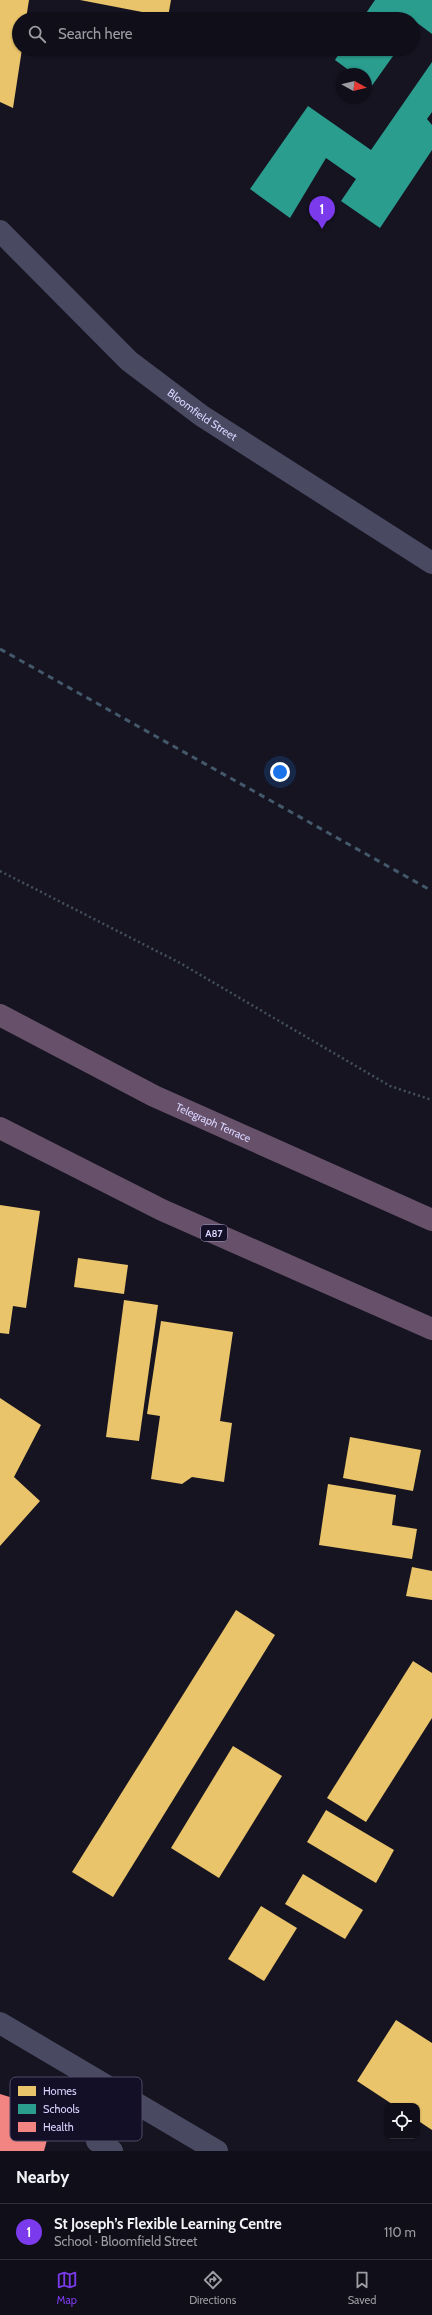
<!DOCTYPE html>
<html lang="en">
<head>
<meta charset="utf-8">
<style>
  body { margin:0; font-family:Cabin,sans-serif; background:#1e1d26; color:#f1f3f6 }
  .controls { position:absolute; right:12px; bottom:12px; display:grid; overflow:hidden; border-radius:8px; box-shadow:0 1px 3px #0004 }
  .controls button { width:36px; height:36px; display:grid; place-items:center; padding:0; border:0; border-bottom:1px solid #302f38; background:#100f19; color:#f1f3f6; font:20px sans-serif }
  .compass { position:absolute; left:336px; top:68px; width:36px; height:36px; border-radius:50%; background:#100f19; box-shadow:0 1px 3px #0004; rotate:98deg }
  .you { position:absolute; left:280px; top:772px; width:14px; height:14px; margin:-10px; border:3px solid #fff; border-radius:50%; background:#1a73e8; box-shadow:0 0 0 6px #1a73e833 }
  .badge { display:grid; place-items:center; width:26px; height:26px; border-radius:50%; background:#7c3aed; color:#fff; font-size:13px; font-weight:700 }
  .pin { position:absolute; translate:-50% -33px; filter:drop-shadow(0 1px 2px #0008) }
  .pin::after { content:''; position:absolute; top:21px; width:14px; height:12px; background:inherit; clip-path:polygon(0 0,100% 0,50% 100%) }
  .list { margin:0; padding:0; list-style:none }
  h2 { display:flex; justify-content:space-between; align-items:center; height:52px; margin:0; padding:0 16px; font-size:17px }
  h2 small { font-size:13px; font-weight:400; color:#9c9ca2 }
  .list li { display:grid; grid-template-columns:26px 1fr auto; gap:12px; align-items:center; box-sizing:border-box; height:56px; padding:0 16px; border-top:1px solid #302f38 }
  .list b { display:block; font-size:15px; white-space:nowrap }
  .list p { margin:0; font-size:13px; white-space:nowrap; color:#9c9ca2 }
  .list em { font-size:13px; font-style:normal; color:#9c9ca2 }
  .icon { flex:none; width:22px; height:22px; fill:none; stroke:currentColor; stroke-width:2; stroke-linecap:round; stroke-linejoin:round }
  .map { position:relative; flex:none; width:432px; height:2151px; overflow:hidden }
  .search { position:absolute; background:#100f19; box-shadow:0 1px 3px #0004; left:12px; right:12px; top:12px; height:44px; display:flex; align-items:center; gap:10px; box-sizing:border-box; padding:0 14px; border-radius:22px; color:#9c9ca2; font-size:15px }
  .sheet { height:108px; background:#100f19 }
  nav { display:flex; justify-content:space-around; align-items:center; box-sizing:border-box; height:56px; border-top:1px solid #302f38; background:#100f19; font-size:11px; color:#9c9ca2 }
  nav a { display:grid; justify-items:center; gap:2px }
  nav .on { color:#7c3aed }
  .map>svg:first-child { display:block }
  .homes { fill:#e9c46a }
  .schools { fill:#2a9d8f }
  .health { fill:#f28482 }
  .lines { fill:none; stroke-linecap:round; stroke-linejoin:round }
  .path { stroke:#44505f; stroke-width:2.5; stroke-dasharray:2 3; stroke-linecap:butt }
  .minor { stroke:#4a4962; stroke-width:22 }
  .highway { stroke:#67516a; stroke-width:22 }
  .rail { stroke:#43596b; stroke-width:3; stroke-dasharray:6 5; stroke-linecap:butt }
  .labels { text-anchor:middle; stroke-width:4; stroke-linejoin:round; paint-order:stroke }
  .shield { fill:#130f26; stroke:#9e99be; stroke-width:1 }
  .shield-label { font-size:10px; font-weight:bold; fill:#d9d4ff }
  .street-label { font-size:11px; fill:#d9d4ff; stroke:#130f26 }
  .key { fill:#130f26; stroke:#4e4a67; stroke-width:1 }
  .key-label { font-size:11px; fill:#d9d4ff }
</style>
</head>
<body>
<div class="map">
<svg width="432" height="2151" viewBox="0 0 432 2151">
  <rect width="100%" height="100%" fill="#161421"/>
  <g class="homes">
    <polygon points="0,0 29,0 26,19 19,19 19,49 22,49 13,108 0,102"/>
    <polygon points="80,0 171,0 168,17"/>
    <polygon points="0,1205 40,1211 26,1308 13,1306 9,1334 0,1333"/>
    <polygon points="78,1258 128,1265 124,1294 74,1287"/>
    <polygon points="124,1300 158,1305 139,1441 106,1437"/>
    <polygon points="161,1321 233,1332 220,1421 232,1423 224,1482 192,1477 182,1484 151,1479 160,1416 147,1414"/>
    <polygon points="0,1398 41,1425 14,1477 40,1501 0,1546"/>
    <polygon points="350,1437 421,1450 413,1491 343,1478"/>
    <polygon points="328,1484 396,1495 392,1525 417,1529 412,1559 319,1545"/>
    <polygon points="412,1567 432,1571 432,1600 406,1596"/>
    <polygon points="236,1610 275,1635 113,1897 72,1872"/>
    <polygon points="413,1661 432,1673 432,1718 366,1822 327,1798"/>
    <polygon points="233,1746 282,1776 219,1878 171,1848"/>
    <polygon points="326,1810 394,1850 376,1883 307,1842"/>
    <polygon points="303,1874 363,1910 345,1939 285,1904"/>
    <polygon points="261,1906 297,1928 264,1981 228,1959"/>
    <polygon points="396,2020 432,2043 432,2130 417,2120 417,2106 395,2106 357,2081"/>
  </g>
  <g class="schools">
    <polygon points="375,0 432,0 432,34 416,22 413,27 413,19 362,19"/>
    <polygon points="342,49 398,49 371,87 366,83 366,74 354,74 335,60"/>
    <polygon points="432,62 432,112 427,119 432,125 432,150 380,228 341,201 356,179 326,158 290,218 250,189 308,106 371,150"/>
  </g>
  <polygon class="health" points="0,2094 55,2111 44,2151 0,2151"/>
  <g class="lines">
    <polyline class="path" points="0,871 180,963 390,1086 432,1100"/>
    <g class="minor">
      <path id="s1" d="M0,231L129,361L202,416L432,563"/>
      <polyline points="0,2023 217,2151"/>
      <polyline points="112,2151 97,2141 126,2099"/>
    </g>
    <g class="highway">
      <path id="s2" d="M0,1015L154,1096L432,1220"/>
      <polyline points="0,1128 162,1210 432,1329"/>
    </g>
    <polyline class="rail" points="0,649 432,891"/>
  </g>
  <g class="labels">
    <rect class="shield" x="201" y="1225" width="26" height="16" rx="3"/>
    <g class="shield-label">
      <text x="214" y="1237">A87</text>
    </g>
    <g class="street-label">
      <text dy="4" stroke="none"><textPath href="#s1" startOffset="274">Bloomfield Street</textPath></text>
      <text dy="4" stroke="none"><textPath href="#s2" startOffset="239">Telegraph Terrace</textPath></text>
    </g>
  </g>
  <rect x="10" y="2077" width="132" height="64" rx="6" class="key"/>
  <rect x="18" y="2086" width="18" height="10" fill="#e9c46a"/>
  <rect x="18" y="2104" width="18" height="10" fill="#2a9d8f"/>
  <rect x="18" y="2122" width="18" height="10" fill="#f28482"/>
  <g class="key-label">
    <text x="43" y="2095">Homes</text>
    <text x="43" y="2113">Schools</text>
    <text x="43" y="2131">Health</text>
  </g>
</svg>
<div class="controls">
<button><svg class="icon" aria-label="locate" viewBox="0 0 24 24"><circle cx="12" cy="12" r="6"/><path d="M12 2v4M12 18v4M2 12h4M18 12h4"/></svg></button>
</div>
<svg class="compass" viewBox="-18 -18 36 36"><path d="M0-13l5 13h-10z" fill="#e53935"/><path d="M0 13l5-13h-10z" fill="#9c9ca2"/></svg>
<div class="you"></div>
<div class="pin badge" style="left:322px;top:229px">1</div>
<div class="search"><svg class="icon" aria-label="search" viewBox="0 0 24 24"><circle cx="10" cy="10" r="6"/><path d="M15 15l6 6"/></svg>Search here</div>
</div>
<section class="sheet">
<h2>Nearby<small></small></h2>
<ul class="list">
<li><span class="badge">1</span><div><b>St Joseph’s Flexible Learning Centre</b><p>School · Bloomfield Street</p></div><em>110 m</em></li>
</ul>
</section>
<nav>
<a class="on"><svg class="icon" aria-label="map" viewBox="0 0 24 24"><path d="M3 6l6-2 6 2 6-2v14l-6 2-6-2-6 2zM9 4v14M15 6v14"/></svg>Map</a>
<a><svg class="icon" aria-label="directions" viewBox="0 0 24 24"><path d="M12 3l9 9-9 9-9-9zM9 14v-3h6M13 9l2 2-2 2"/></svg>Directions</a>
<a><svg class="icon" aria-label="saved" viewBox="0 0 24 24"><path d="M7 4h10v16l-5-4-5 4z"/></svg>Saved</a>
</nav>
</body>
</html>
